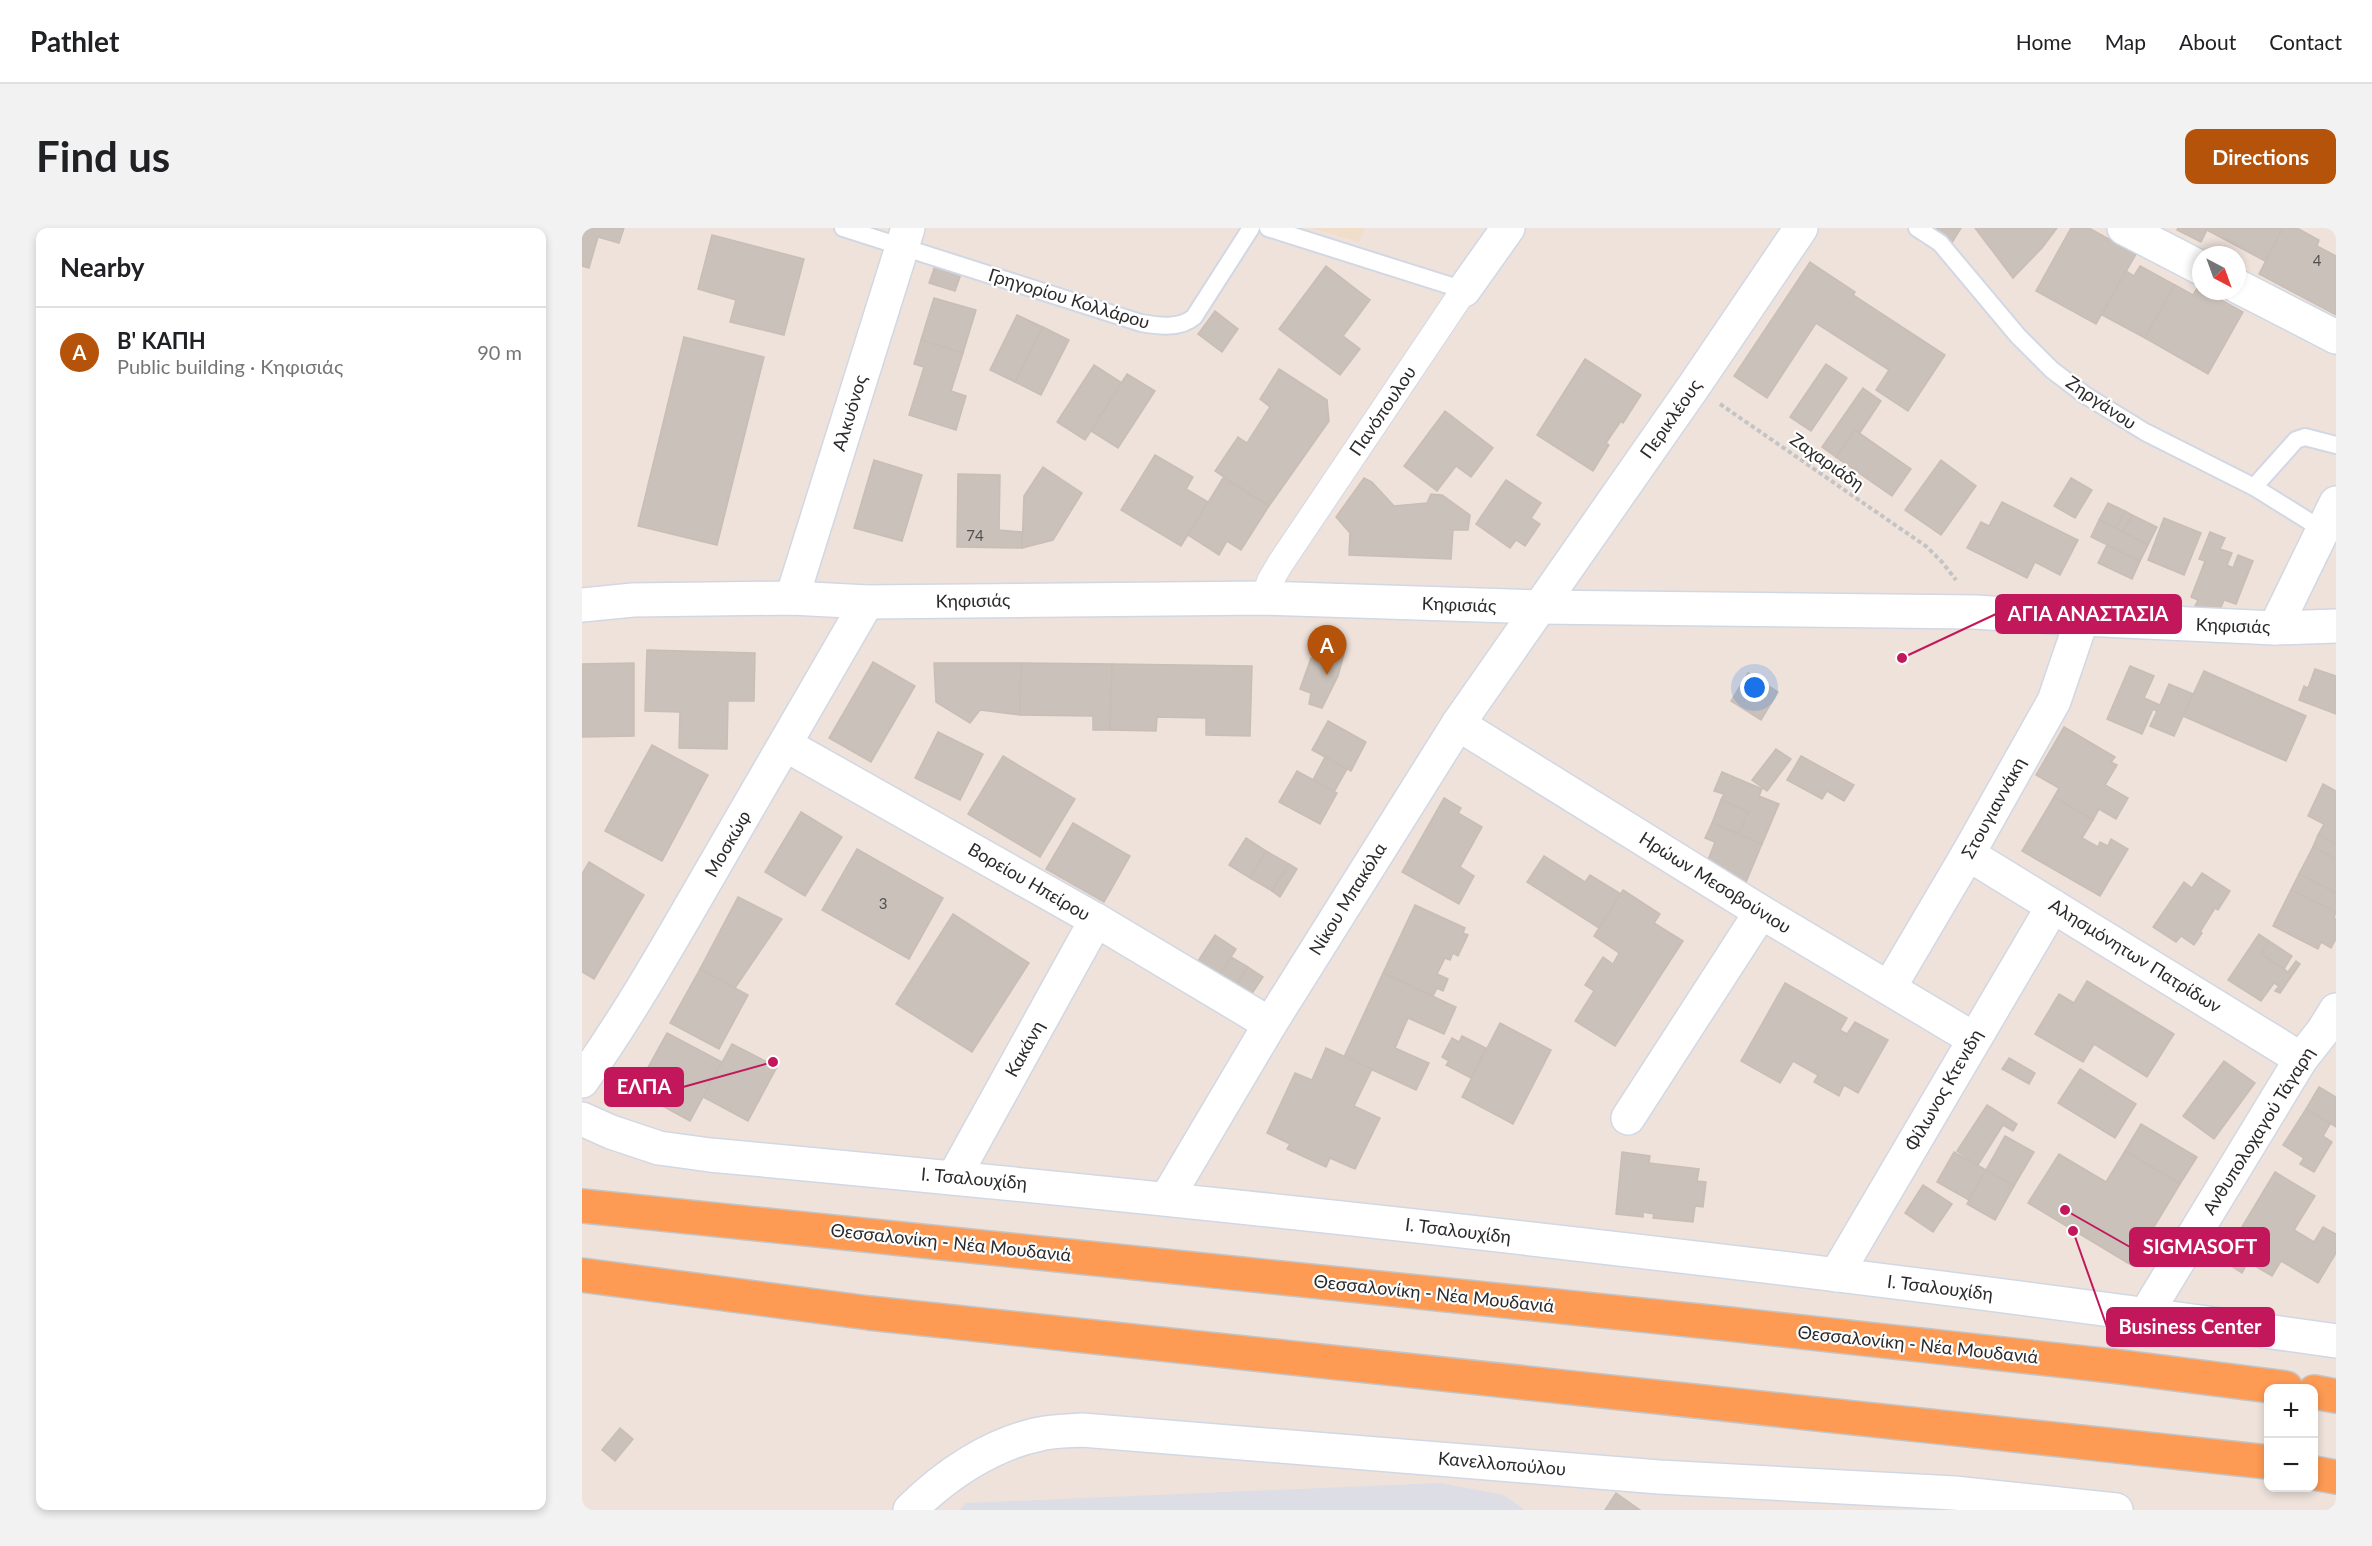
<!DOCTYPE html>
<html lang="en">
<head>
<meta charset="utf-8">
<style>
  body { margin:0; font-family:Lato,sans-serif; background:#f2f2f2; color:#202124 }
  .controls { position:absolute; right:18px; bottom:18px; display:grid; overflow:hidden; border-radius:12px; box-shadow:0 3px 9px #0003 }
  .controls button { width:54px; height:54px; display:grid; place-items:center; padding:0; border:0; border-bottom:2px solid #e0e0e0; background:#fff; color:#202124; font:30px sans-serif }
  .compass { position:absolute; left:1610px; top:18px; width:54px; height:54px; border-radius:50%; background:#fff; box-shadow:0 3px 9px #0003; rotate:139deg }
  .you { position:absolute; left:1173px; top:460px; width:21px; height:21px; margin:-15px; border:4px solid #fff; border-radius:50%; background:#1a73e8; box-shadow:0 0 0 9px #1a73e833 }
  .badge { display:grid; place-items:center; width:39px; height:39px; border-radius:50%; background:#b45309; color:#fff; font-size:20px; font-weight:700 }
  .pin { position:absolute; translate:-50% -50px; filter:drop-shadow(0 2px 3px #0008) }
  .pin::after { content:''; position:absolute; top:32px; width:21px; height:18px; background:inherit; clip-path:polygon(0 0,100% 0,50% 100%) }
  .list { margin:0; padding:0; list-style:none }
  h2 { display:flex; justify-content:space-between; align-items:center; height:78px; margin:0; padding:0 24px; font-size:26px }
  h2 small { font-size:20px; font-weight:400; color:#757577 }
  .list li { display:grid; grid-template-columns:39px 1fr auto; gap:18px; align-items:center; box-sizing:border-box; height:90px; padding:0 24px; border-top:2px solid #e0e0e0 }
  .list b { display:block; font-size:22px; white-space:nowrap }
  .list p { margin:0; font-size:20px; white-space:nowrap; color:#757577 }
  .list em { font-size:20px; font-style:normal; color:#757577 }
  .map { position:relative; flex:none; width:1754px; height:1282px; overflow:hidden; border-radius:12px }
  header { display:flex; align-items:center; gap:36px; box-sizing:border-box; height:84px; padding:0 30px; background:#fff; border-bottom:2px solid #e0e0e0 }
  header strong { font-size:28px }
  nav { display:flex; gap:33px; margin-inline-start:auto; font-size:21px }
  .intro { display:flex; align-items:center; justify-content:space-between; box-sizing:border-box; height:144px; padding:0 36px }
  h1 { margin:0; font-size:42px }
  .button { padding:15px 27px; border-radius:12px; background:#b45309; color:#fff; font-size:21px; font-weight:700 }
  main { display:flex; gap:36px; padding:0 36px }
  aside { flex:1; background:#fff; border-radius:12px; box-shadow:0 3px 9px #0003 }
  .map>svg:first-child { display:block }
  .industrial { fill:#dddde5 }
  .education { fill:#f0ddca }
  .building { fill:#c9c1ba; stroke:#c9beb5; stroke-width:1.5 }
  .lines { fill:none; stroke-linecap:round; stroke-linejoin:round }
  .service-casing { stroke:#d1d8e4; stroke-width:20 }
  .pedestrian-casing { stroke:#d1d8e4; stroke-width:28 }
  .minor-casing { stroke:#d1d8e4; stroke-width:36 }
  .tertiary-casing { stroke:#d1d8e4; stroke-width:36 }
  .secondary-casing { stroke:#d1d8e4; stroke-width:36 }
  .trunk-casing { stroke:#c4c4c4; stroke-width:36 }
  .path { stroke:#c4c4c4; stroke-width:4; stroke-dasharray:4.5 3; stroke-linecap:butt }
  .service { stroke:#fff; stroke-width:16 }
  .pedestrian { stroke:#fff; stroke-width:26 }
  .minor { stroke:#fff; stroke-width:33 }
  .tertiary { stroke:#fff; stroke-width:33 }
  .secondary { stroke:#fff; stroke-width:33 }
  .trunk { stroke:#fd9a54; stroke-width:33 }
  .labels { text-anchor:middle; stroke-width:4.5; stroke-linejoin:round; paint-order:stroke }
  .number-label { font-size:15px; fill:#52504f }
  .street-label { font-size:18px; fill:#2b2b2b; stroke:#fff }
  .leader { fill:none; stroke:#c2185b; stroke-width:2 }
  .callout-dot { fill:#c2185b; stroke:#fff; stroke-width:2 }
  .callout { fill:#c2185b; stroke:#c2185b; stroke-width:2 }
  .callout-label { font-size:20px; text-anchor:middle; font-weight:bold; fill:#fff }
</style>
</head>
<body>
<header>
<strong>Pathlet</strong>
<nav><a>Home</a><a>Map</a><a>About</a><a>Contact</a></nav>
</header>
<div class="intro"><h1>Find us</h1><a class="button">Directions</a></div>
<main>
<aside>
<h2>Nearby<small></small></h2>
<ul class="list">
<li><span class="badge">A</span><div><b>Β' ΚΑΠΗ</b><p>Public building · Κηφισιάς</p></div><em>90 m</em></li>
</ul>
</aside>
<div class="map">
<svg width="1754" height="1282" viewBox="0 0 1754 1282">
  <rect width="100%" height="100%" fill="#eee2db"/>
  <polygon class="industrial" points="858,1255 922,1267 943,1282 378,1282 384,1275"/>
  <polygon class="education" points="730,0 782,0 777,14"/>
  <g class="building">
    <polygon points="0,0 42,0 37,15 16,9 7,40 0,38"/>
    <polygon points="1355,0 1379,0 1368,18 1351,8"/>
    <polygon points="1393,0 1475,0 1460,20 1431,50"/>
    <polygon points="1489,0 1507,0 1554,26 1514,96 1454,63"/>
    <polygon points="1596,0 1699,0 1701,1 1683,33 1625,2 1619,14 1595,2"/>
    <polygon points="1701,0 1715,0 1737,12 1735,18 1754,28 1754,87 1677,46"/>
    <polygon points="130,7 222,31 202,107 148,94 154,72 116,61"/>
    <polygon points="1228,34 1273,64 1271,67 1363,127 1326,183 1294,162 1307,142 1234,95 1185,170 1152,148"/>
    <polygon points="354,35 380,43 373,63 347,55"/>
    <polygon points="744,38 788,72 761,108 778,121 758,147 697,101"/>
    <polygon points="1558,38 1593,57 1563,110 1520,87 1544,43 1552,48"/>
    <polygon points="1593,57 1611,67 1616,59 1619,63 1623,63 1661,84 1626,146 1563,110"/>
    <polygon points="352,70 394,82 381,125 339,112"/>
    <polygon points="633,83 656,101 640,124 616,106"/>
    <polygon points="435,87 461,99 433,154 408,142"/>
    <polygon points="461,99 487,112 459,167 433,154"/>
    <polygon points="102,109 182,129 135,317 56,298"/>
    <polygon points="339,112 381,125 369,163 384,168 374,202 327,187 342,139 332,136"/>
    <polygon points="1003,131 1059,167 1041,195 1039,193 1024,215 1027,217 1011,243 955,207"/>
    <polygon points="1244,136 1265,150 1229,203 1208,189"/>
    <polygon points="512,137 540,155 503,212 475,194"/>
    <polygon points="697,141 745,172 747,193 687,278 633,243 656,209 665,215 688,179 678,171"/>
    <polygon points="545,146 573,163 536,220 509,203"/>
    <polygon points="1281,160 1299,173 1277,206 1273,202 1254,229 1240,219"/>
    <polygon points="863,183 911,220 889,249 874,238 855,263 822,238"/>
    <polygon points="1273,202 1329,241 1310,268 1254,229"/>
    <polygon points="573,227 611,249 604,261 626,274 599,318 539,282"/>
    <polygon points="292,232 340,247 320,313 272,300"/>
    <polygon points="1359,232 1394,258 1359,307 1323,282"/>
    <polygon points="461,239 500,265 471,312 440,320 442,268"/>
    <polygon points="376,246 418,247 417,302 440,304 440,320 375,319"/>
    <polygon points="641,250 687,278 659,322 645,313 637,327 606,307"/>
    <polygon points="782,250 790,254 812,278 845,275 849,266 860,267 888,287 886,302 871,302 869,331 767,327 768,305 754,289"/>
    <polygon points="1489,250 1510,262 1493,290 1472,278"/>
    <polygon points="924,252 959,275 949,290 958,296 943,318 934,312 928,320 894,296"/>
    <polygon points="1420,274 1496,312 1478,347 1453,334 1445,350 1385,320 1399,294 1407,298"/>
    <polygon points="1526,275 1543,283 1534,300 1517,292"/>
    <polygon points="1543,283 1550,287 1541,304 1534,300"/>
    <polygon points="1550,287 1575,299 1566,317 1541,304"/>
    <polygon points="1582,290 1619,305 1602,347 1566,332"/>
    <polygon points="1517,292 1566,317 1558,333 1509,309"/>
    <polygon points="1628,304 1643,310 1638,321 1650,325 1645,337 1651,340 1656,327 1671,333 1654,376 1642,372 1635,389 1612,380 1616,372 1609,369 1623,333 1617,331"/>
    <polygon points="1525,317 1558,333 1550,351 1516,335"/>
    <polygon points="758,421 762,426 756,448 740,480 727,476 729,465 718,461 729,430"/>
    <polygon points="65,422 173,425 172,473 146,473 145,521 97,520 98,484 63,483"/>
    <polygon points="291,434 333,458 289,534 247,510"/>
    <polygon points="52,435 52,508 0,509 0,436"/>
    <polygon points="352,435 439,435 438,487 398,482 388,495 354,474"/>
    <polygon points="439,435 530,436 528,502 511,502 511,488 438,487"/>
    <polygon points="530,436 670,438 668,508 624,507 624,490 575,489 574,503 528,502"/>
    <polygon points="1548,438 1572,448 1562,470 1578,477 1587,456 1611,466 1592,508 1568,498 1575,483 1571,481 1560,506 1525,491"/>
    <polygon points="1733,441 1754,448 1754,486 1717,472 1722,458 1726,460"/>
    <polygon points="1622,443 1724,488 1704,533 1601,488"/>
    <polygon points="1166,445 1196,464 1179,492 1149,473"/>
    <polygon points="746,493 784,514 769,543 730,522"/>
    <polygon points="1482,499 1533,529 1529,534 1535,537 1523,557 1546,570 1534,591 1517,581 1511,592 1472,569 1477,560 1454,547"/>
    <polygon points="356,504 401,526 378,572 333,550"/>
    <polygon points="70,517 126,547 80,633 23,603"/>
    <polygon points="1194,521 1209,531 1185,563 1170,552"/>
    <polygon points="421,528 493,571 458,629 386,586"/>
    <polygon points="1219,528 1272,557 1262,573 1245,563 1240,571 1205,552"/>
    <polygon points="743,529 765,541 752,564 731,552"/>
    <polygon points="715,543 755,565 738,596 697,574"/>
    <polygon points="1140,544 1180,561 1177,568 1197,576 1180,616 1157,606 1166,584 1139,572 1142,566 1132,563"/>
    <polygon points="1741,556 1754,563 1754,616 1736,607 1742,596 1726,588"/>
    <polygon points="1472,569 1511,592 1500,610 1516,619 1518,614 1526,618 1529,611 1546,621 1518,668 1440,623"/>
    <polygon points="862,570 879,580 876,585 900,599 878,639 892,648 877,676 820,644"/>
    <polygon points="1139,572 1166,584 1157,606 1130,595"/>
    <polygon points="219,584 260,609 223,668 183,644"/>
    <polygon points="491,595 548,628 522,674 464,641"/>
    <polygon points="1130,595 1180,616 1164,654 1124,637 1133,614 1123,610"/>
    <polygon points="1736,607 1754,616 1754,631 1731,619"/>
    <polygon points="664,610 684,623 668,650 647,637"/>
    <polygon points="1731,619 1754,631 1754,665 1717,646"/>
    <polygon points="275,621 361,670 327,731 240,682"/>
    <polygon points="684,623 707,636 690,663 668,650"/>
    <polygon points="962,628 1003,654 1008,647 1039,666 1017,700 945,654"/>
    <polygon points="7,634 62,667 12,751 0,744 0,646"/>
    <polygon points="707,636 715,641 698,669 690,663"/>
    <polygon points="1620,645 1648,663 1636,682 1633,680 1618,704 1620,705 1612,717 1599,708 1594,714 1571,699 1602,654 1610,660"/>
    <polygon points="1717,646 1754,665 1754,684 1709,662"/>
    <polygon points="1041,662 1078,686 1072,695 1101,713 1033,818 993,793 1012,763 1003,757 1021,729 1031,736 1037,725 1012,708"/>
    <polygon points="1709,662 1754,684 1752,690 1754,691 1754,711 1749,720 1739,714 1736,721 1691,698"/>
    <polygon points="156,669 200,691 153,760 118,741"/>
    <polygon points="833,677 883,700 881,705 886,707 876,728 871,725 868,732 863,730 855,746 866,751 861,763 855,760 851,768 801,745"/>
    <polygon points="371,686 447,735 390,824 314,776"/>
    <polygon points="1677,706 1687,713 1679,726 1706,744 1714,733 1718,736 1698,765 1693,763 1697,758 1692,755 1679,773 1646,752"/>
    <polygon points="633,707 654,721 638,747 616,733"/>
    <polygon points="1687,713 1710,728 1702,741 1679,726"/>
    <polygon points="649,729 666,739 654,757 638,747"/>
    <polygon points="666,739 681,749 669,767 654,757"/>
    <polygon points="118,741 166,767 137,821 88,795"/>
    <polygon points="801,745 874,779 862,806 826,790 813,820 847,835 834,862 762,829"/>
    <polygon points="1505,753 1592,806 1565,849 1512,816 1501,834 1453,806 1477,766 1492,775"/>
    <polygon points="1203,755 1265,790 1258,802 1265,806 1273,794 1306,812 1276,865 1262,857 1257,868 1232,854 1236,847 1211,833 1198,855 1159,833"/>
    <polygon points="918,795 969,822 931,896 880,869"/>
    <polygon points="85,805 140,834 108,893 53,863"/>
    <polygon points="880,808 904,820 889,850 864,837 867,833 860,829 870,810 877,814"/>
    <polygon points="150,816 195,839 166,893 121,869"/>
    <polygon points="744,820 790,841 772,878 798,890 773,941 748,930 744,939 705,921 708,916 685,905 713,845 730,852"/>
    <polygon points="1427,830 1453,845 1447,856 1420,841"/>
    <polygon points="1642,833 1673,855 1632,911 1601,888"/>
    <polygon points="1498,841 1554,876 1533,910 1476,875"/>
    <polygon points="1737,859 1754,869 1754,899 1724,881"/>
    <polygon points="1405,877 1435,896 1431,903 1421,897 1396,937 1375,923"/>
    <polygon points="1724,881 1748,896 1741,908 1750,914 1732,944 1718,936 1722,930 1701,917"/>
    <polygon points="1559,896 1615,929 1598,956 1543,923"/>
    <polygon points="1423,908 1452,924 1432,958 1404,942"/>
    <polygon points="1543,923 1598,956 1549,1037 1446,975 1477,926 1524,954"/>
    <polygon points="1040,924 1068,928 1067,935 1117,941 1115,953 1124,954 1121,979 1113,978 1111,994 1071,990 1072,986 1061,984 1061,989 1034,986"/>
    <polygon points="1372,924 1404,942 1387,972 1355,954"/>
    <polygon points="1404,942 1432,958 1413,992 1385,976"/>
    <polygon points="1693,944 1733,968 1712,1002 1732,1014 1741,999 1754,1006 1754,1025 1736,1055 1699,1033 1690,1048 1666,1034 1660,1045 1640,1032"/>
    <polygon points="1341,957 1370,976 1351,1004 1323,985"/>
    <polygon points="38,1200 51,1211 33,1233 20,1222"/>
    <polygon points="1034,1265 1058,1282 1023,1282"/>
  </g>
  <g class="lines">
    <g class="service-casing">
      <g id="service">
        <path d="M261,0L559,95C576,98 598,101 612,89L669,0"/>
        <polyline points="686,0 882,62"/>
        <polyline points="1335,0 1358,15 1436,108 1470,142 1503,167 1563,204 1672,259 1741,302"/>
        <polyline points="1672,259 1714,212 1723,209 1754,217"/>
      </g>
    </g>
    <g class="pedestrian-casing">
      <polyline id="pedestrian" points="683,370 688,353 698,336 882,62"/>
    </g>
    <g class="minor-casing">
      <g id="minor">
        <polyline points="1542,0 1619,40"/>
        <polyline points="1655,58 1754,109"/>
        <polyline points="882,62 926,0"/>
        <polyline points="210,370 326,0"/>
        <polyline points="1693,400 1754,275"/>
        <polyline points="876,496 1179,684 1392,811"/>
        <polyline points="204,517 514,692 688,796"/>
        <polyline points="1386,626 1719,831"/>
        <polyline points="1307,760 1386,626 1472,473 1500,391"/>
        <path d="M0,853C44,791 82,725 120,659C176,564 231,469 285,374"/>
        <polyline points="1046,890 1179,684"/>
        <polyline points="372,949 514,692"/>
        <polyline points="1254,1047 1471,678"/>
        <polyline points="1564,1086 1719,831 1741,803 1754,782"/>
      </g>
    </g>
    <g class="tertiary-casing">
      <g id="tertiary">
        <path d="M0,891L29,904L77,920L128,927C671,977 1214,1036 1754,1113"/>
        <polyline points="585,970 688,796 876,496 1112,158 1219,0"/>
        <path d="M328,1282C363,1247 409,1216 458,1206C471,1203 486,1203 500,1202L1077,1249L1372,1265L1534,1282"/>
      </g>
    </g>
    <g class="secondary-casing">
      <polyline id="secondary" points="0,377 51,372 210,370 285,374 683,370 956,379 1393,384 1500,391 1693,400 1754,398"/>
    </g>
    <g class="trunk-casing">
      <g id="trunk">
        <polyline points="0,978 1147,1096 1539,1139 1704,1160"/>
        <polyline points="0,1047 287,1085 1686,1234"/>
        <polyline points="1732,1164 1754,1168"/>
        <polyline points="1732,1245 1754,1249"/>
      </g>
    </g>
    <polyline class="path" points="1138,176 1345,319 1360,334 1374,352"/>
    <use href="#service" class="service"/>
    <use href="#pedestrian" class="pedestrian"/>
    <use href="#minor" class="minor"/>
    <use href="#tertiary" class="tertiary"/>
    <use href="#secondary" class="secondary"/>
    <use href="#trunk" class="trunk"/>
  </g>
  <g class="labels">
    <g class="number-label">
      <text x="1735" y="38">4</text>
      <text x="393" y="313">74</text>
      <text x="301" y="681">3</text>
    </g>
    <g class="street-label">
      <text transform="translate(487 71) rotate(17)" y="6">Γρηγορίου Κολλάρου</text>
      <text transform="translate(1519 175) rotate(34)" y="6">Ζηργάνου</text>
      <text transform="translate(801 183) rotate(-56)" y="6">Πανόπουλου</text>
      <text transform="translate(268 185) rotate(-73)" y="6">Αλκυόνος</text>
      <text transform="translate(1089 191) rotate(-55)" y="6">Περικλέους</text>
      <text transform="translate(1245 234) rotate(35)" y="6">Ζαχαριάδη</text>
      <text transform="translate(391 373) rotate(-1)" y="6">Κηφισιάς</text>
      <text transform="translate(877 377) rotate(2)" y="6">Κηφισιάς</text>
      <text transform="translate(1651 398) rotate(2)" y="6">Κηφισιάς</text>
      <text transform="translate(1412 580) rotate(-61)" y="6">Στουγιαννάκη</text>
      <text transform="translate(146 616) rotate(-60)" y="6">Μοσκώφ</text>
      <text transform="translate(447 654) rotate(30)" y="6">Βορείου Ηπείρου</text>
      <text transform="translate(1133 655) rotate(32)" y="6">Ηρώων Μεσοβούνιου</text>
      <text transform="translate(766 671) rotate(-58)" y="6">Νίκου Μπακόλα</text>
      <text transform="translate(1553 728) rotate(32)" y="6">Αλησμόνητων Πατρίδων</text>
      <text transform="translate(443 821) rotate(-61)" y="6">Κακάνη</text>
      <text transform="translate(1362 862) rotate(-60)" y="6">Φίλωνος Κτενιδη</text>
      <text transform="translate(1677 903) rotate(-58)" y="6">Ανθυπολοχαγού Τάγαρη</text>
      <text transform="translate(392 951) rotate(5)" y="6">Ι. Τσαλουχίδη</text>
      <text transform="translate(876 1003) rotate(7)" y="6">Ι. Τσαλουχίδη</text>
      <text transform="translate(369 1015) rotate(6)" y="6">Θεσσαλονίκη - Νέα Μουδανιά</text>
      <text transform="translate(1358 1060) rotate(7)" y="6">Ι. Τσαλουχίδη</text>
      <text transform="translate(852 1066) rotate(6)" y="6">Θεσσαλονίκη - Νέα Μουδανιά</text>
      <text transform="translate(1336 1117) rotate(6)" y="6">Θεσσαλονίκη - Νέα Μουδανιά</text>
      <text transform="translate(920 1236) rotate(5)" y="6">Κανελλοπούλου</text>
    </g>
  </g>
  <path class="leader" d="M1320 430L1414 386M191 834L101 859M1483 982L1548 1019M1491 1003L1525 1099"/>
  <g class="callout-dot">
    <circle cx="1320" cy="430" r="6"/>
    <circle cx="191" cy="834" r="6"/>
    <circle cx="1483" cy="982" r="6"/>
    <circle cx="1491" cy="1003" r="6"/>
  </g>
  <g class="callout">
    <rect x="1414" y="367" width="185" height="38" rx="6"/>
    <rect x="23" y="840" width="78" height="38" rx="6"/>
    <rect x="1548" y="1000" width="139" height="38" rx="6"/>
    <rect x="1525" y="1080" width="167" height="38" rx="6"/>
  </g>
  <g class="callout-label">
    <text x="1506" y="393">ΑΓΙΑ ΑΝΑΣΤΑΣΙΑ</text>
    <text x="62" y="866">ΕΛΠΑ</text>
    <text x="1618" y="1026">SIGMASOFT</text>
    <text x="1608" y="1106">Business Center</text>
  </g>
</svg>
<div class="controls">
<button>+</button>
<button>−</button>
</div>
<svg class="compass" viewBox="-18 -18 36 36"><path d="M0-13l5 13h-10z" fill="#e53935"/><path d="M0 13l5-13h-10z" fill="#757577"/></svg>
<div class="you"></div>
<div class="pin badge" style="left:745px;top:447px">A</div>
</div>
</main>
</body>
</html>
